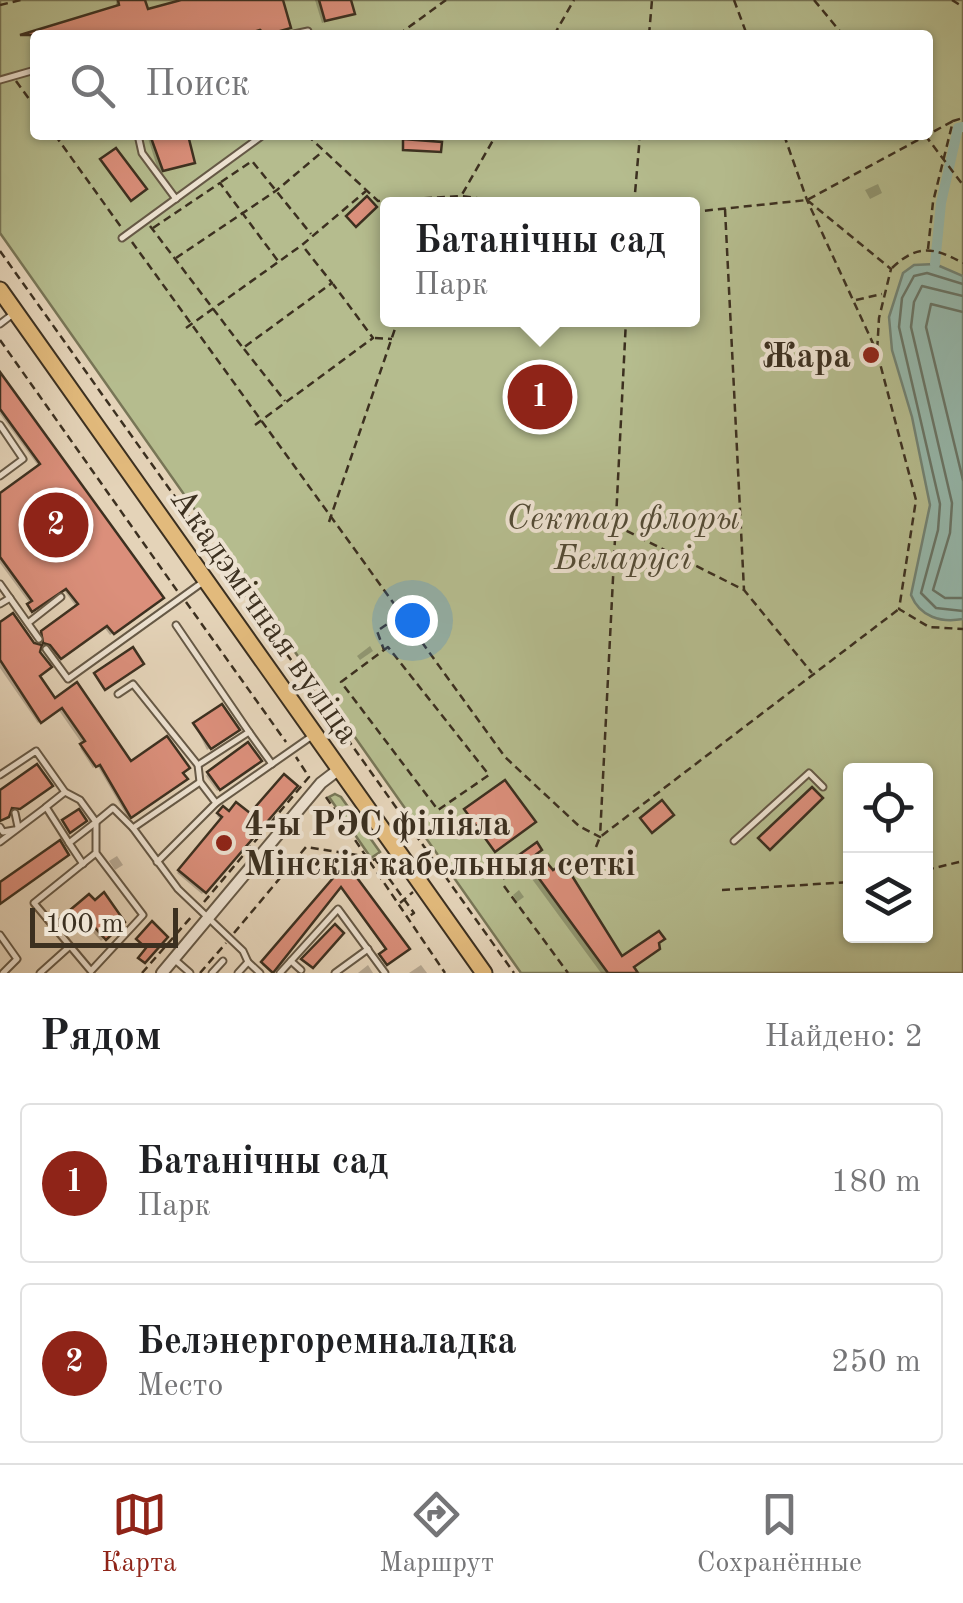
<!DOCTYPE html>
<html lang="ru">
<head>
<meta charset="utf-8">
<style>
  body { margin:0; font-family:"Old Standard TT",serif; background:#f2f2f2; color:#202124 }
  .controls { position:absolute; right:30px; bottom:30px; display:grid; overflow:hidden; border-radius:10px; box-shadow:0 2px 8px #0004 }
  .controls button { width:90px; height:90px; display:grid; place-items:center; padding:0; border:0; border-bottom:2px solid #e0e0e0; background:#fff; color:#202124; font:50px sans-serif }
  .scale { position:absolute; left:30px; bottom:25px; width:148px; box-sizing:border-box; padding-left:10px; border:5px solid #3c3020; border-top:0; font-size:28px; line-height:35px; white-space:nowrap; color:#3c3020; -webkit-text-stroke:8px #ede2d1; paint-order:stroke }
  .you { position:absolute; left:412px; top:620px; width:35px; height:35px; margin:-25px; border:8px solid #fff; border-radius:50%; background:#1a73e8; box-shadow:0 0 0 15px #1a73e833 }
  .badge { display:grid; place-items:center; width:65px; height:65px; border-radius:50%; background:#8f2418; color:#fff; font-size:32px; font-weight:700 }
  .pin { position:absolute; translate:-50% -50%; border:5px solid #fff; box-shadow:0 2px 10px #0006 }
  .popup { position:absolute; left:380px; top:197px; width:320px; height:130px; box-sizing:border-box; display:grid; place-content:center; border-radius:10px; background:#fff; filter:drop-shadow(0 2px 8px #0005); font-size:32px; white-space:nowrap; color:#757577 }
  .popup b { font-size:38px; color:#202124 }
  .popup::after { content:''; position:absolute; left:50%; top:100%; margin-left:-20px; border:20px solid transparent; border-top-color:#fff }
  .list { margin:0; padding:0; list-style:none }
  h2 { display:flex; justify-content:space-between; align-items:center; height:130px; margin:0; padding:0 40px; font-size:42px }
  h2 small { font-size:32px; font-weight:400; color:#757577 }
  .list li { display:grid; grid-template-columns:65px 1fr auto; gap:30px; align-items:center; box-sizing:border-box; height:160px; margin:0 20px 20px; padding:0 20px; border:2px solid #e0e0e0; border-radius:10px }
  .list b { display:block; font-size:38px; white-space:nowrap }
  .list p { margin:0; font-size:32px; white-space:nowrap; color:#757577 }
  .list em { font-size:32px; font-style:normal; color:#757577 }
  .icon { flex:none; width:55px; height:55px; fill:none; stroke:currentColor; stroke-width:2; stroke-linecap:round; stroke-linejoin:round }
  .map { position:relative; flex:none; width:963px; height:973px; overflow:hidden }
  .search { position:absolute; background:#fff; box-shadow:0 2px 8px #0004; left:30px; right:30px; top:30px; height:110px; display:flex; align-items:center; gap:25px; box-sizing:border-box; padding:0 35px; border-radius:10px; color:#757577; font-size:38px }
  .sheet { height:490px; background:#fff }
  nav { display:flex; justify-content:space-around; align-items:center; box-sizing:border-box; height:140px; border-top:2px solid #e0e0e0; background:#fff; font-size:28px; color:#757577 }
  nav a { display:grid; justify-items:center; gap:5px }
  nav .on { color:#8f2418 }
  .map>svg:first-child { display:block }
  .green { fill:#b5bc8e; stroke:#787657; stroke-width:2.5; fill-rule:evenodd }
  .water { fill:#95b8ac; stroke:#718274; stroke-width:2.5 }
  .shadow { fill:#0003 }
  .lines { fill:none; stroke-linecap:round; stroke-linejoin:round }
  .shore { stroke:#687466; stroke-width:2.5 }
  .canal { stroke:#95b8ac; stroke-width:10 }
  .building { fill:#db8f7b; stroke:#3c3020; stroke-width:2.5 }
  .lane-casing { stroke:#665946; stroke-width:9 }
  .street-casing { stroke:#665946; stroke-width:14 }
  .primary-casing { stroke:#3c3020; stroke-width:19 }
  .path { stroke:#3c3020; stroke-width:2.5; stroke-dasharray:8 5; stroke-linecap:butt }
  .lane { stroke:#ede2d1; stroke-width:5 }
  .street { stroke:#ede2d1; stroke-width:10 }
  .primary { stroke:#e2ba7c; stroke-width:15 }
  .poi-dot { fill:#8f2418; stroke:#ede2d1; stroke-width:4 }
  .labels { text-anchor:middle; stroke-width:8; stroke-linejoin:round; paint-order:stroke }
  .poi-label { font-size:35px; font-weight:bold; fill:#3c3020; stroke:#ede2d1; text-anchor:end }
  .park-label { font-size:35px; font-style:italic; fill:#544c36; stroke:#ede2d1 }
  .street-label { font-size:35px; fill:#3c3020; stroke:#ede2d1 }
</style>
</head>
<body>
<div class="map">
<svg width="963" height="973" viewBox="0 0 963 973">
  <rect width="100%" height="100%" fill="#e4d3b8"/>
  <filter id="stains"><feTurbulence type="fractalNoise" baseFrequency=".002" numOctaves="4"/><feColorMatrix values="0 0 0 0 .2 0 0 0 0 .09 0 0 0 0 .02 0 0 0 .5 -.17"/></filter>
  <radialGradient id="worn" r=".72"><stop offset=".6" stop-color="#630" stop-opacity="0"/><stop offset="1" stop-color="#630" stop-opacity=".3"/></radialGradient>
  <g class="green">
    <path d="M0,0H963V973H521L0,233ZM35,35H928V135H35ZM388,205H692V320H388ZM850,771H926V936H850Z"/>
    <polygon points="335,794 341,797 380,852 371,858 329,797"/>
  </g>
  <path class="water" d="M935,264L963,276V619C941,623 920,617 911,595L930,505L912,417L892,350L889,317L903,273L914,265Z"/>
  <g class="shadow">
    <polygon points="116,0 143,0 146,12 190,0 281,0 288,27 269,35 35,35 35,58 29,35 116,8"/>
    <polygon points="315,0 348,0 352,13 322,23"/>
    <polygon points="147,135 185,135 192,163 159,173"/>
    <polygon points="878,184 882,193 870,199 865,190"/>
    <polygon points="0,376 158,600 110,635 104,627 58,660 42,645 40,636 77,608 63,589 29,612 31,605 0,563 0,496 39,467 0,414"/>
    <polygon points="0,625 54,701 131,764 180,773 182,781 128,818 97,765 93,768 80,748 83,745 58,709 38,723 0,668"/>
    <polygon points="370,646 373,651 360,660 357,656"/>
    <polygon points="195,725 234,732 207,750"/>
    <polygon points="256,763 217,791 206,776 208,773"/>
    <polygon points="294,786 202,894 177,873 222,821 217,816 223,809 250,817"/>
    <polygon points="117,856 123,865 115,870 109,861"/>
    <polygon points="346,866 407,948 385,964 380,957 387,952 339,886 271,973 262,965"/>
    <polygon points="548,867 621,959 635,973 601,973 532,879"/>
    <polygon points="519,890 524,897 517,902 513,895"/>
    <polygon points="104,895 122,922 101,941 76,914 58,930 55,926 89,897 95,904"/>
    <polygon points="368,965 373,973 358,973"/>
    <polygon points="421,965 427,973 409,973"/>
  </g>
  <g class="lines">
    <g class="shore">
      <polyline points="963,284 927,273 914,276 902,298 899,327 940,504 938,530 921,593 936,608 963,611"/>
      <polyline points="963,296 922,286 914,302 911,327 952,503 950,533 933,590 945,598 963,598"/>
      <polyline points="963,312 931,304 926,327 963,480"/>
    </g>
    <polyline class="canal" points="935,264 941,203 958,128 963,127"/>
  </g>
  <g class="building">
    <polygon points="118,0 145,0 148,9 181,0 283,0 291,28 266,35 260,30 243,35 20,35 119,5"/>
    <polygon points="319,0 351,0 355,14 325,21"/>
    <polygon points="150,135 188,135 195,163 163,171"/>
    <polygon points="403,139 442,142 441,152 403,150"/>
    <polygon points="116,148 147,189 131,201 100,159"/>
    <polygon points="367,196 377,207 356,227 346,216"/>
    <polygon points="0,372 164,598 114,634 107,626 61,659 50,645 43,643 41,631 78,604 66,589 32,612 27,604 32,601 0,557 0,493 40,464 0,409"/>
    <polygon points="13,613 34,643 42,645 40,652 52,667 40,676 55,698 77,682 131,761 167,736 190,768 183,773 188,779 131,818 100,765 96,767 80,744 85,741 62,708 41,723 0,660 0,622"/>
    <polygon points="133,647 144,664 105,690 94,673"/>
    <polygon points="222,704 240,730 211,749 193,723"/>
    <polygon points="248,742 262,761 220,790 207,772"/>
    <polygon points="37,764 53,786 20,809 12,808 9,817 0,821 0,790"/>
    <polygon points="284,774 298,786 206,893 178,870 222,817 217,813 223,806 229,811 236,802 250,813"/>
    <polygon points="505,780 536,822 495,852 464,809"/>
    <polygon points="812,787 823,798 770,850 758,838"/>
    <polygon points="662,800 674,815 652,833 640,818"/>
    <polygon points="79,809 87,821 70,833 62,820"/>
    <polygon points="60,840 69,855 0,904 0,882"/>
    <polygon points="537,842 542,850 504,878 498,870"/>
    <polygon points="346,863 410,949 387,965 379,954 386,949 341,887 273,973 261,962"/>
    <polygon points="564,863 622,956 659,931 665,939 659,943 660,949 634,967 638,973 608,973 535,873 548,864 553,870"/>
    <polygon points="104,892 125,922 106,940 81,912 63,928 57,921 89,894 95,900"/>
    <polygon points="152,921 168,937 145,963 138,958 146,948 136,939"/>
    <polygon points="335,924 344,933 313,968 301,959"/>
  </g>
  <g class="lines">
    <g class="lane-casing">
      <g id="lane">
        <polyline points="289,35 308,31"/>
        <polyline points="0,80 35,70"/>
        <polyline points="138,135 142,153 176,199"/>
        <polyline points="122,238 263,135"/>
        <polyline points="0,324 13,314"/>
        <polyline points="0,425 23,459 0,476"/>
        <polyline points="0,584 39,639"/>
        <polyline points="0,604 10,598"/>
        <polyline points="28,623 61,597"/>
        <polyline points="176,625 249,732"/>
        <polyline points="46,649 68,679 203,582"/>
        <polyline points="118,694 133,684 198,765 200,782 216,803 157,862"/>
        <polyline points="198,765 249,732 272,764"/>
        <polyline points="0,775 36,751 65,792 80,800 96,822 113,808 133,828"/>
        <polyline points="200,782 133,828 178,889 243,951 248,962 238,973"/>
        <polyline points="65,792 46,807 69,843 96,822"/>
        <polyline points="216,803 312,736"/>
        <polyline points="15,813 18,827"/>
        <polyline points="96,822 96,853 143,915 91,971 34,903 96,853"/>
        <polyline points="0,827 3,832 14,830"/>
        <polyline points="734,841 809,773 823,787"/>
        <polyline points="0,842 45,808"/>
        <polyline points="69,843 83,864"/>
        <polyline points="0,935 17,959 3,973"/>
        <polyline points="174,959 190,973"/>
        <polyline points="291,961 301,970"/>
        <polyline points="248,962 260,973"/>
        <polyline points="40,973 69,947"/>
        <polyline points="212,973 223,961"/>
        <polyline points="280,973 338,909 385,973"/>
        <polyline points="335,973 368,949"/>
      </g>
    </g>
    <g class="street-casing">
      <polyline id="street" points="162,973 321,783 338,770"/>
    </g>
    <g class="primary-casing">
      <polyline id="primary" points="0,290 484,973"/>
    </g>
    <g class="path">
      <polyline points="734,0 747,35"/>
      <polyline points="814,0 843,35"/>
      <polyline points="952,0 963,7"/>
      <polyline points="0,5 21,0"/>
      <polyline points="398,35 446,0"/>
      <polyline points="554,35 574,0"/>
      <polyline points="649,35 652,0"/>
      <polyline points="16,81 35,107"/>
      <polyline points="55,135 121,227"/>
      <polyline points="307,135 378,201 461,196 527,205"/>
      <polyline points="784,135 807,200 876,350"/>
      <polyline points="925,135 963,185"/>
      <polyline points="221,182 252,161 311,234"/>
      <polyline points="807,200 891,269 879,318 877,352 916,500 899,609 929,627 963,629"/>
      <polyline points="456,205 496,135"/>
      <polyline points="634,205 640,135"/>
      <polyline points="725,209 744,590"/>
      <polyline points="692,212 807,200 953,121"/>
      <polyline points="150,226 243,348 332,283 302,245"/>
      <polyline points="153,228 220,183 278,261"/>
      <polyline points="132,242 505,757 579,826 600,837 626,320"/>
      <polyline points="928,249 933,202 953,121 963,118"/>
      <polyline points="0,251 514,973"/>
      <polyline points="176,258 277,190 322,152"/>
      <path d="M892,268C917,244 934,247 963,263"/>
      <polyline points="856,300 882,294"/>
      <polyline points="186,328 302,245 366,191"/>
      <polyline points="375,338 392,339"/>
      <polyline points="0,340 178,592"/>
      <polyline points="244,349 285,401"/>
      <polyline points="255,425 373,338 333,284"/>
      <polyline points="329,522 398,320"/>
      <polyline points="615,525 744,590 812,673"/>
      <polyline points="186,602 286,742"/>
      <polyline points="384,650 388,647 489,775 438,810 341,682 384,650 377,631 396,618"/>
      <polyline points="326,797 445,973"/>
      <polyline points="596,847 600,837 899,609"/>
      <polyline points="926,870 963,861"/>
      <polyline points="504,886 568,973"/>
      <polyline points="722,890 850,882"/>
      <polyline points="204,902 309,777 296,757"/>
      <polyline points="400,903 413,892"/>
      <polyline points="234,933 306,847 357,855 369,862 375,859 414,913 407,918"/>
      <polyline points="142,973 193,915"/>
      <polyline points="200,973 226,943"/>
    </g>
    <use href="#lane" class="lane"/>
    <use href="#street" class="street"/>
    <use href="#primary" class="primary"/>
  </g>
  <g class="poi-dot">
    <circle cx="871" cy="355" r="10"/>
    <circle cx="224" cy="843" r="10"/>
  </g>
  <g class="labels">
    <g class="poi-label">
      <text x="851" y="367">Жара</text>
      <text x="244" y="835" text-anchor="start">4-ы РЭС філіяла<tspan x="244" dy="40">Мінскія кабельныя сеткі</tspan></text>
    </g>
    <g class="park-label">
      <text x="623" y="529">Сектар флоры<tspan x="623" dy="40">Беларусі</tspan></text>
    </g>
    <g class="street-label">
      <text transform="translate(266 615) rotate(55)" y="12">Акадэмічная вуліца</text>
    </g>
  </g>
  <rect width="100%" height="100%" filter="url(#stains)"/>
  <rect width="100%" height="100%" fill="url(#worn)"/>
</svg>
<div class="controls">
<button><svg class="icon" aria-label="locate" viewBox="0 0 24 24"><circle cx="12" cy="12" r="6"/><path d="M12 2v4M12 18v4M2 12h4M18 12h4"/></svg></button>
<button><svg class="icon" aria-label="layers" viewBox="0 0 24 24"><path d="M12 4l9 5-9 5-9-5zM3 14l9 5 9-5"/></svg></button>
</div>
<div class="scale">100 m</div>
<div class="you"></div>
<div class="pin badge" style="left:540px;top:397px">1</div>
<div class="popup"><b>Батанічны сад</b>Парк</div>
<div class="pin badge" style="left:56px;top:525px">2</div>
<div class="search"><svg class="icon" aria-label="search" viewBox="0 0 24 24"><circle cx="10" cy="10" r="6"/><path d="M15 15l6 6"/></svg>Поиск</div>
</div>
<section class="sheet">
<h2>Рядом<small>Найдено: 2</small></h2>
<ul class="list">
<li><span class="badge">1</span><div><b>Батанічны сад</b><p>Парк</p></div><em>180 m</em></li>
<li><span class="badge">2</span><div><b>Белэнергоремналадка</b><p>Место</p></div><em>250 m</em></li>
</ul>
</section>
<nav>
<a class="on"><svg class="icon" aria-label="map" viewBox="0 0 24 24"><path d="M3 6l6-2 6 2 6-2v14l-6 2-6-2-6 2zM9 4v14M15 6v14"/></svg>Карта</a>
<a><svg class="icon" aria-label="directions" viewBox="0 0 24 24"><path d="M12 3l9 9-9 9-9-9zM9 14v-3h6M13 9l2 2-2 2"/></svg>Маршрут</a>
<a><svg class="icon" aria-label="saved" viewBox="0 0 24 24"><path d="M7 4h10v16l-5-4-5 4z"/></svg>Сохранённые</a>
</nav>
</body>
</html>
